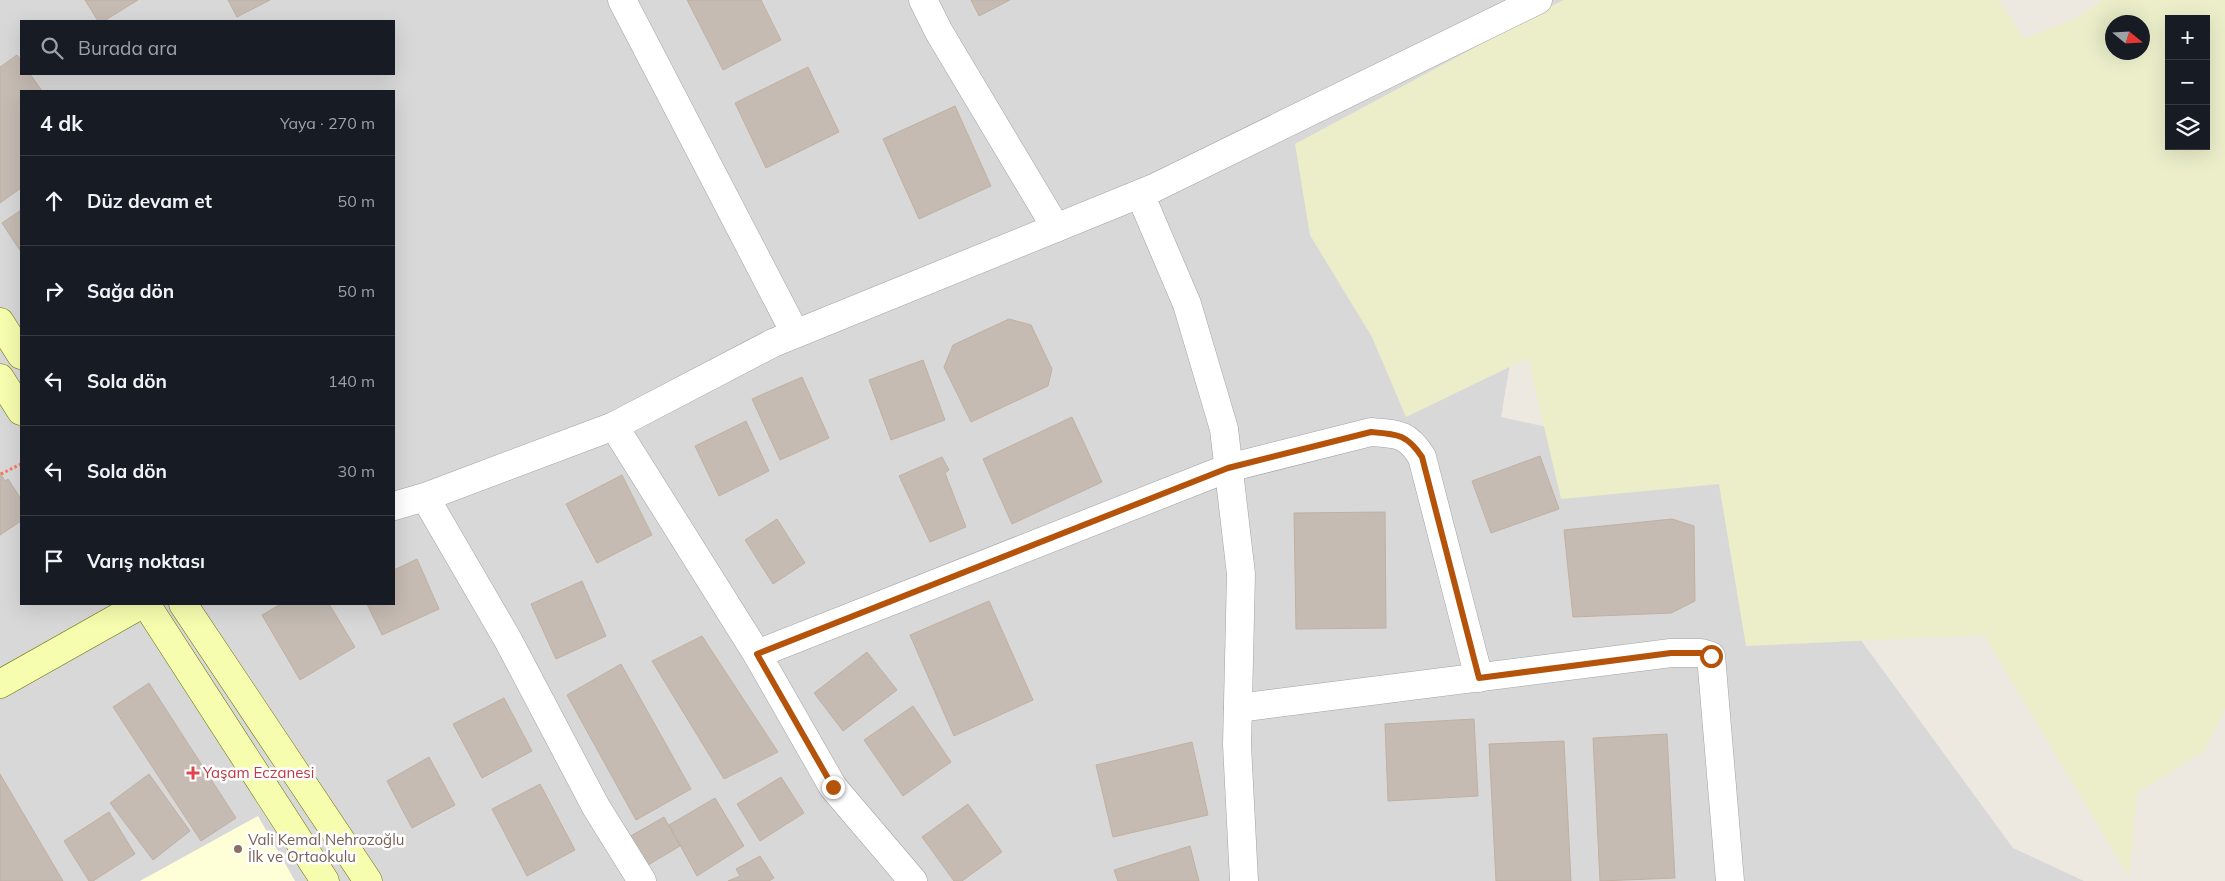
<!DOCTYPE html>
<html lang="tr">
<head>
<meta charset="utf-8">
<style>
  body { margin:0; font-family:Mulish,sans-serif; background:#242831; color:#f1f3f6 }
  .controls { position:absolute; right:15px; top:15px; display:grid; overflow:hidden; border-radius:0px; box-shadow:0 5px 20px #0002 }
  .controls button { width:45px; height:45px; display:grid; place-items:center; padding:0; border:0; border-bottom:1px solid #363941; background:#171b24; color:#f1f3f6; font:25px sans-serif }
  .compass { position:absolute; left:2105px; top:15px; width:45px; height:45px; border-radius:50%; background:#171b24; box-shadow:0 5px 20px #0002; rotate:108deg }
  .stop { position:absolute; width:15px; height:15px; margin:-11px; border:4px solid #b45309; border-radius:50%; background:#fff }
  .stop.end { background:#b45309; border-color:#fff; box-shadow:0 1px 5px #0008 }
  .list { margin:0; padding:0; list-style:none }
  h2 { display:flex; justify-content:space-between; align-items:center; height:65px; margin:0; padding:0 20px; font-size:21px }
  h2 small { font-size:16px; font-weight:400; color:#9ea1a6 }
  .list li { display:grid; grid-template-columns:32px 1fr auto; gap:15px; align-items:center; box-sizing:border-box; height:90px; padding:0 20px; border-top:1px solid #363941 }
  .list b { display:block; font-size:19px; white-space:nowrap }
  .list em { font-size:16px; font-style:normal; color:#9ea1a6 }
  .icon { flex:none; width:28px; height:28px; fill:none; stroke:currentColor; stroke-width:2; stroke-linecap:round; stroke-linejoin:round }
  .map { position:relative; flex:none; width:2225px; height:881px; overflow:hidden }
  .search { position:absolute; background:#171b24; box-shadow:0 5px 20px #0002; left:20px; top:20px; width:375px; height:55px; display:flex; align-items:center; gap:12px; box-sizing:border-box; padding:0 18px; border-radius:0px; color:#9ea1a6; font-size:19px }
  .panel { position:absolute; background:#171b24; box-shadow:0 5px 20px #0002; left:20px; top:90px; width:375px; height:515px; border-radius:0px }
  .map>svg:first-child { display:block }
  .residential { fill:#d9d8d8; fill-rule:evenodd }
  .education { fill:#feffd7 }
  .farmland { fill:#ebeec9; fill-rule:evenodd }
  .building { fill:#c5bbb3; stroke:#c0b0a1 }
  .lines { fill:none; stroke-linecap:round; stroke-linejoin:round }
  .street-casing { stroke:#a2a2a2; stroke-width:29 }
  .secondary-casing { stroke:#657400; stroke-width:29 }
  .path { stroke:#ff745f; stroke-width:3; stroke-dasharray:2.5 2.5; stroke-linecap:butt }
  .street { stroke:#fff; stroke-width:28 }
  .secondary { stroke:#f7fdae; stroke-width:28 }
  .route { stroke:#b45309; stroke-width:6 }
  .health-dot { fill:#e0444e; stroke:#fff; stroke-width:2 }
  .education-dot { fill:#8d6e63; stroke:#fff; stroke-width:2 }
  .labels { text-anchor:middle; stroke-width:5; stroke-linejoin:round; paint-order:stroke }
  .health-label { font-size:15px; fill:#be3a42; stroke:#fff; text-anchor:start }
  .education-label { font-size:15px; fill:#785e54; stroke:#fff; text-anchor:start }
</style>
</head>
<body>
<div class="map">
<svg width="2225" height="881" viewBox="0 0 2225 881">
  <rect width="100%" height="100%" fill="#eee9e0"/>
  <path class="residential" d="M0,0H1572L1501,417L1735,468L2013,848L2084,881H0ZM21,21H394V74H21ZM21,91H394V604H21Z"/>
  <polygon class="education" points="258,816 295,881 140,881"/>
  <path class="farmland" d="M1563,0H1999L2024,39L2075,19L2103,0H2225V709L2204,751L2137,793L2129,877L1984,635L1746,646L1719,484L1561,499L1528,358L1406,417L1372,337L1310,235L1295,144ZM2169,19H2206V146H2169ZM2112,22H2142V52H2112Z"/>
  <g class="building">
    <polygon points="85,0 138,0 104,21 98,21"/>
    <polygon points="228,0 270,0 237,17"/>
    <polygon points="687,0 761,0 781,40 723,70"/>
    <polygon points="971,0 1010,0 979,16"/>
    <polygon points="17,55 21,60 21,74 30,74 42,91 21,91 21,188 0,203 0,67"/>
    <polygon points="808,67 839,132 766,168 735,103"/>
    <polygon points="955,106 991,186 919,219 883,139"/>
    <polygon points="21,210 21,252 2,223"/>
    <polygon points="1009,319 1031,325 1052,369 1048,386 971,422 944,367 953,345"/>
    <polygon points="923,360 945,420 891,440 869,380"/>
    <polygon points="802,377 829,438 780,460 752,399"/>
    <polygon points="1072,417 1102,482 1012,524 983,459"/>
    <polygon points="746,421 769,471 719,496 695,446"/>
    <polygon points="1540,456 1559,509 1491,533 1472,481"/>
    <polygon points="942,457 949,470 945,473 966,527 930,542 899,476"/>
    <polygon points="0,472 5,481 8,479 21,499 21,521 0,535"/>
    <polygon points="622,475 652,535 597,563 566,504"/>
    <polygon points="1385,512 1386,628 1296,629 1294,513"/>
    <polygon points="777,519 805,563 773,584 745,540"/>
    <polygon points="1672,519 1694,526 1695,601 1671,613 1573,617 1564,530"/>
    <polygon points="417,559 439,609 382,635 367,604 394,604 394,570"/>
    <polygon points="582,581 606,636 556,659 531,604"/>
    <polygon points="989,601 1033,700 954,736 910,635"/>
    <polygon points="281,604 329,604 355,647 300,680 262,615"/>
    <polygon points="702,636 778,752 724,779 652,661"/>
    <polygon points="867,652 897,690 843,731 814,693"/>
    <polygon points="621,664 691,789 636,820 567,695"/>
    <polygon points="149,683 236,818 201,841 113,707"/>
    <polygon points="504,698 532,751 482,778 453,724"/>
    <polygon points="913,706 951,762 903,796 864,740"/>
    <polygon points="1474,719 1478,796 1388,801 1385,724"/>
    <polygon points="1667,734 1675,878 1600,881 1593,738"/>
    <polygon points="1564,741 1571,881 1496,881 1489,744"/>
    <polygon points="1192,742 1208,815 1113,837 1096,765"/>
    <polygon points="429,757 455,805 412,828 387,781"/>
    <polygon points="0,774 63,881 0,881"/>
    <polygon points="149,774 190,831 153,860 110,803"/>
    <polygon points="781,777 804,813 760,841 737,804"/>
    <polygon points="540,784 575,850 527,876 492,809"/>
    <polygon points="715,798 744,846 697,876 669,825"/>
    <polygon points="968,804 1002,852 962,881 954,881 922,837"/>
    <polygon points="109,812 135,854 93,881 89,881 64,841"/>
    <polygon points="664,817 680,846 648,865 629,837"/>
    <polygon points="1190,846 1199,881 1118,881 1114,870"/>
    <polygon points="760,856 774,878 769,881 728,881 740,876 736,869"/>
  </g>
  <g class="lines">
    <g class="street-casing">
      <g id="street">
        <polyline points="622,0 795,333"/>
        <polyline points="923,0 939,32 1056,228"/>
        <polyline points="1140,194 1187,304 1224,429 1241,574 1237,745 1244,881"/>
        <polyline points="614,426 757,654 833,787 913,881"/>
        <polyline points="425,497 508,640 596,807 642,881"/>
        <polyline points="394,506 425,497 614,426 773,343 1154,188 1538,0"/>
        <path d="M757,654L1228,468L1371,432C1398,434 1407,433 1422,457L1479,678"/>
        <polyline points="1238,708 1671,653 1701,653 1711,656 1730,881"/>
      </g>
    </g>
    <g class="secondary-casing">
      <g id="secondary">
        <polyline points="0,322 21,355"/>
        <polyline points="0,378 21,411"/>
        <polyline points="146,604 325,881"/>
        <polyline points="183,604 368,881"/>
        <polyline points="0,684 142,604"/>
      </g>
    </g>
    <polyline class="path" points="1,474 21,464"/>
    <use href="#street" class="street"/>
    <use href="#secondary" class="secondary"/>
  </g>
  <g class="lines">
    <path class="route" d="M833,787L757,654L1228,468L1371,432C1397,434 1407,434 1422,457L1479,678L1671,653H1701L1711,656"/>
  </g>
  <path class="health-dot" d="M190.5 765.5h5v5h5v5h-5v5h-5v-5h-5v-5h5z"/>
  <circle class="education-dot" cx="238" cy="849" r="5"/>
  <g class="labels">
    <g class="health-label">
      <text x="203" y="778">Yaşam Eczanesi</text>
    </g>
    <g class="education-label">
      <text x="248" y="845">Vali Kemal Nehrozoğlu<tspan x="248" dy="17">İlk ve Ortaokulu</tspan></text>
    </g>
  </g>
</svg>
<div class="controls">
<button>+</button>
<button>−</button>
<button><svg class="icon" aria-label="layers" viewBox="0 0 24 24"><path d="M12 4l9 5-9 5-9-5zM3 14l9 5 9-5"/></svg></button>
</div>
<svg class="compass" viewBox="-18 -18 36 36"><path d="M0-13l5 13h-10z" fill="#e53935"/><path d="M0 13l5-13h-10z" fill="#9ea1a6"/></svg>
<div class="stop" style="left:1711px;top:656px"></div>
<div class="stop end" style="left:833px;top:787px"></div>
<div class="search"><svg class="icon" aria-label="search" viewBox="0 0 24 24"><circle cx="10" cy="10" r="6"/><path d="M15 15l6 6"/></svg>Burada ara</div>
<section class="panel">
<h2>4 dk<small>Yaya · 270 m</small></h2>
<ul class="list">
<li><svg class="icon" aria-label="ahead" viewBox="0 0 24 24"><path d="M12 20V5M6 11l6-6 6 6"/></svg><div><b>Düz devam et</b></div><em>50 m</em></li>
<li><svg class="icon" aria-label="right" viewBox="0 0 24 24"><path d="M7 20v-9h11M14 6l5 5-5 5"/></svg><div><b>Sağa dön</b></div><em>50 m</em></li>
<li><svg class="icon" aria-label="left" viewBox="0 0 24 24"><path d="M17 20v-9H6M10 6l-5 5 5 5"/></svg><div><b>Sola dön</b></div><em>140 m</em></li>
<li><svg class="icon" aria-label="left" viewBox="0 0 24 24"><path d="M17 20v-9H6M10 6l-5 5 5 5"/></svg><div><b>Sola dön</b></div><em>30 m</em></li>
<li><svg class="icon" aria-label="arrive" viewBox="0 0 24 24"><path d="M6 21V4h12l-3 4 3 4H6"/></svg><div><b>Varış noktası</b></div></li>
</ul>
</section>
</div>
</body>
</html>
